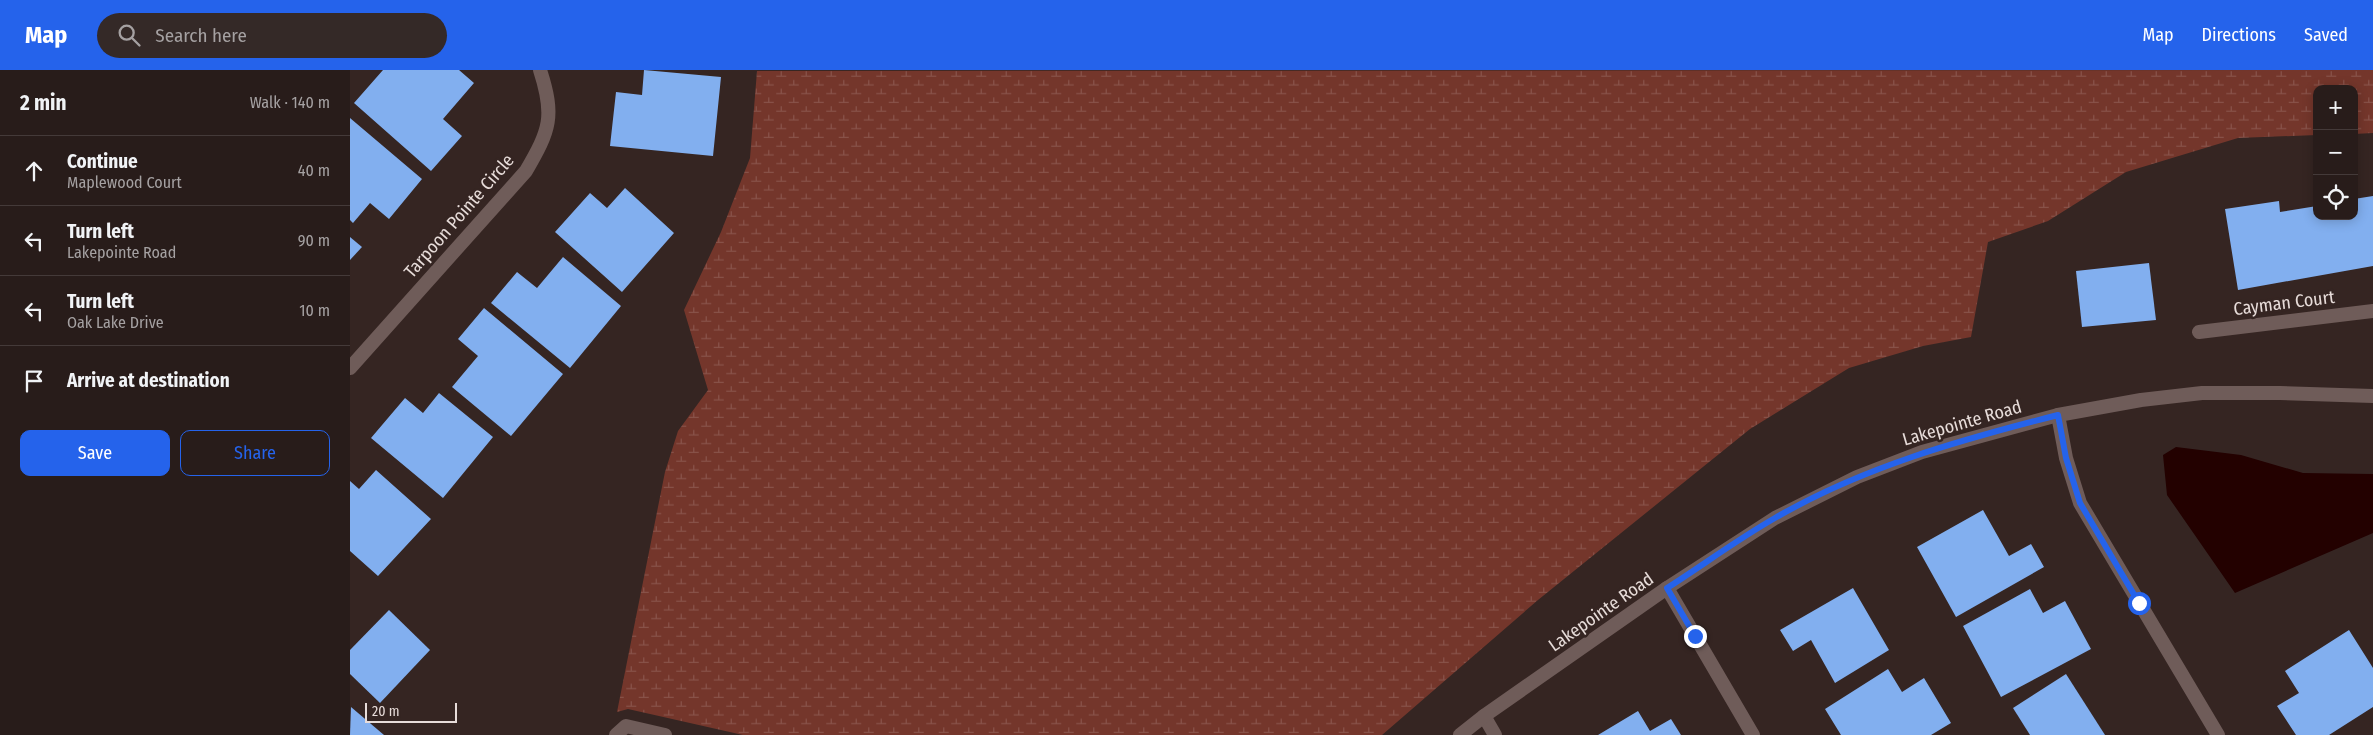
<!DOCTYPE html>
<html lang="en">
<head>
<meta charset="utf-8">
<style>
  body { margin:0; font-family:"Fira Sans Condensed",sans-serif; background:#342927; color:#f1f3f6 }
  .controls { position:absolute; right:15px; top:15px; display:grid; overflow:hidden; border-radius:10px; box-shadow:0 2px 12px #0003 }
  .controls button { width:45px; height:45px; display:grid; place-items:center; padding:0; border:0; border-bottom:1px solid #443a39; background:#281c1a; color:#f1f3f6; font:25px sans-serif }
  .scale { position:absolute; left:15px; bottom:12px; width:92px; box-sizing:border-box; padding-left:5px; border:2px solid #e7dcd9; border-top:0; font-size:14px; line-height:18px; white-space:nowrap; color:#e7dcd9; -webkit-text-stroke:4px #352522; paint-order:stroke }
  .stop { position:absolute; width:15px; height:15px; margin:-11px; border:4px solid #2563eb; border-radius:50%; background:#fff }
  .stop.end { background:#2563eb; border-color:#fff; box-shadow:0 1px 5px #0008 }
  .list { margin:0; padding:0; list-style:none }
  h2 { display:flex; justify-content:space-between; align-items:center; height:65px; margin:0; padding:0 20px; font-size:21px }
  h2 small { font-size:16px; font-weight:400; color:#a5a1a2 }
  .list li { display:grid; grid-template-columns:32px 1fr auto; gap:15px; align-items:center; box-sizing:border-box; height:70px; padding:0 20px; border-top:1px solid #443a39 }
  .list b { display:block; font-size:19px; white-space:nowrap }
  .list p { margin:0; font-size:16px; white-space:nowrap; color:#a5a1a2 }
  .list em { font-size:16px; font-style:normal; color:#a5a1a2 }
  .actions { display:flex; gap:10px; padding:15px 20px }
  .actions a { flex:1; padding:11px 0; border:1px solid #2563eb; border-radius:10px; text-align:center; font-size:18px; color:#2563eb }
  .actions .main { background:#2563eb; color:#fff }
  .icon { flex:none; width:28px; height:28px; fill:none; stroke:currentColor; stroke-width:2; stroke-linecap:round; stroke-linejoin:round }
  .map { position:relative; flex:none; width:2023px; height:665px; overflow:hidden }
  header { display:flex; align-items:center; gap:30px; box-sizing:border-box; height:70px; padding:0 25px; background:#2563eb; color:#fff }
  header strong { font-size:24px }
  nav { display:flex; gap:28px; margin-inline-start:auto; font-size:18px }
  .search { width:350px; height:45px; background:#342927; display:flex; align-items:center; gap:12px; box-sizing:border-box; padding:0 18px; border-radius:28px; color:#a5a1a2; font-size:19px }
  main { display:flex }
  aside { flex:1; background:#281c1a }
  .map>svg:first-child { display:block }
  .wetland { fill:url(#wetland-marsh) }
  .water { fill:#230100 }
  .building { fill:#82afef }
  .lines { fill:none; stroke-linecap:round; stroke-linejoin:round }
  .minor { stroke:#6f5c59; stroke-width:14 }
  .route { stroke:#2563eb; stroke-width:6 }
  .labels { text-anchor:middle; stroke-width:5; stroke-linejoin:round; paint-order:stroke }
  .street-label { font-size:18px; fill:#e7dcd9; stroke:#352522 }
</style>
</head>
<body>
<header>
<strong>Map</strong>
<div class="search"><svg class="icon" aria-label="search" viewBox="0 0 24 24"><circle cx="10" cy="10" r="6"/><path d="M15 15l6 6"/></svg>Search here</div>
<nav><a>Map</a><a>Directions</a><a>Saved</a></nav>
</header>
<main>
<aside>
<h2>2 min<small>Walk · 140 m</small></h2>
<ul class="list">
<li><svg class="icon" aria-label="ahead" viewBox="0 0 24 24"><path d="M12 20V5M6 11l6-6 6 6"/></svg><div><b>Continue</b><p>Maplewood Court</p></div><em>40 m</em></li>
<li><svg class="icon" aria-label="left" viewBox="0 0 24 24"><path d="M17 20v-9H6M10 6l-5 5 5 5"/></svg><div><b>Turn left</b><p>Lakepointe Road</p></div><em>90 m</em></li>
<li><svg class="icon" aria-label="left" viewBox="0 0 24 24"><path d="M17 20v-9H6M10 6l-5 5 5 5"/></svg><div><b>Turn left</b><p>Oak Lake Drive</p></div><em>10 m</em></li>
<li><svg class="icon" aria-label="arrive" viewBox="0 0 24 24"><path d="M6 21V4h12l-3 4 3 4H6"/></svg><div><b>Arrive at destination</b></div></li>
</ul>
<div class="actions"><a class="main">Save</a><a>Share</a></div>
</aside>
<div class="map">
<svg width="2023" height="665" viewBox="0 0 2023 665">
  <defs>
    <pattern id="wetland-marsh" width="20" height="14" patternUnits="userSpaceOnUse" patternTransform="scale(1.25)"><rect width="20" height="14" fill="#74362b"/><path d="M1 5h8M5 5V1M11 12h8M15 12V8" fill="none" stroke="#885249"/></pattern>
  </defs>
  <rect width="100%" height="100%" fill="#352522"/>
  <polygon class="wetland" points="2023,0 2023,63 2004,64 2004,19 1967,19 1967,65 1888,68 1776,102 1698,151 1638,172 1621,267 1573,276 1499,298 1400,359 1188,530 1032,665 393,665 278,639 267,642 315,402 328,361 358,320 334,240 371,162 400,88 407,1"/>
  <polygon class="water" points="1826,377 1891,385 1953,403 2023,404 2023,463 1885,523 1817,425 1813,385"/>
  <g class="building">
    <polygon points="33,0 109,0 124,13 93,49 112,66 81,101 4,33"/>
    <polygon points="294,0 371,7 363,86 260,76 266,22 292,25"/>
    <polygon points="0,48 72,109 39,149 20,133 3,153 0,150"/>
    <polygon points="275,118 324,163 272,222 205,162 240,123 257,138"/>
    <polygon points="2023,126 2023,196 1888,220 1875,139 1929,131 1930,142 1967,136 1967,146 2004,146 2004,129"/>
    <polygon points="0,167 12,177 0,190"/>
    <polygon points="213,187 271,236 220,298 141,233 167,202 187,218"/>
    <polygon points="1799,193 1806,250 1732,257 1726,201"/>
    <polygon points="134,238 213,304 161,366 102,317 128,286 108,269"/>
    <polygon points="89,323 143,367 93,428 21,368 55,328 73,343"/>
    <polygon points="26,400 81,449 28,506 0,481 0,411 9,419"/>
    <polygon points="1633,440 1659,486 1681,474 1694,497 1606,547 1567,477"/>
    <polygon points="1503,518 1539,580 1485,613 1461,570 1443,581 1430,560"/>
    <polygon points="1680,519 1693,543 1715,531 1741,579 1651,627 1613,556"/>
    <polygon points="39,540 80,580 30,633 0,604 0,580"/>
    <polygon points="1999,560 2023,598 2023,637 1979,665 1946,665 1927,636 1949,623 1935,601"/>
    <polygon points="1538,599 1552,622 1574,608 1601,653 1581,665 1491,665 1475,639"/>
    <polygon points="1716,604 1755,665 1680,665 1663,638"/>
    <polygon points="1,637 34,665 0,665"/>
    <polygon points="1288,641 1300,661 1321,649 1331,665 1248,665"/>
  </g>
  <g class="lines">
    <g class="minor">
      <polyline points="1849,262 2023,241"/>
      <path d="M0,298L176,101C200,60 205,46 190,0"/>
      <polyline points="1708,345 1716,388 1730,433 1868,665"/>
      <polyline points="1317,518 1403,665"/>
      <polyline points="1134,646 1145,665"/>
      <polyline points="266,665 276,656 315,665"/>
      <polyline points="1110,665 1134,646 1317,518 1425,448 1507,407 1572,382 1708,345 1791,330 1852,323 1930,323 2023,326"/>
    </g>
  </g>
  <g class="lines">
    <path class="route" d="M1345,566L1317,518C1353,495 1388,469 1425,448C1513,397 1610,370 1708,345L1716,388L1730,433L1789,533"/>
  </g>
  <g class="labels">
    <g class="street-label">
      <text transform="translate(109 146) rotate(-49)" y="6">Tarpoon Pointe Circle</text>
      <text transform="translate(1934 233) rotate(-7)" y="6">Cayman Court</text>
      <text transform="translate(1612 353) rotate(-16)" y="6">Lakepointe Road</text>
      <text transform="translate(1251 542) rotate(-35)" y="6">Lakepointe Road</text>
    </g>
  </g>
</svg>
<div class="controls">
<button>+</button>
<button>−</button>
<button><svg class="icon" aria-label="locate" viewBox="0 0 24 24"><circle cx="12" cy="12" r="6"/><path d="M12 2v4M12 18v4M2 12h4M18 12h4"/></svg></button>
</div>
<div class="scale">20 m</div>
<div class="stop" style="left:1789px;top:533px"></div>
<div class="stop end" style="left:1345px;top:566px"></div>
</div>
</main>
</body>
</html>
